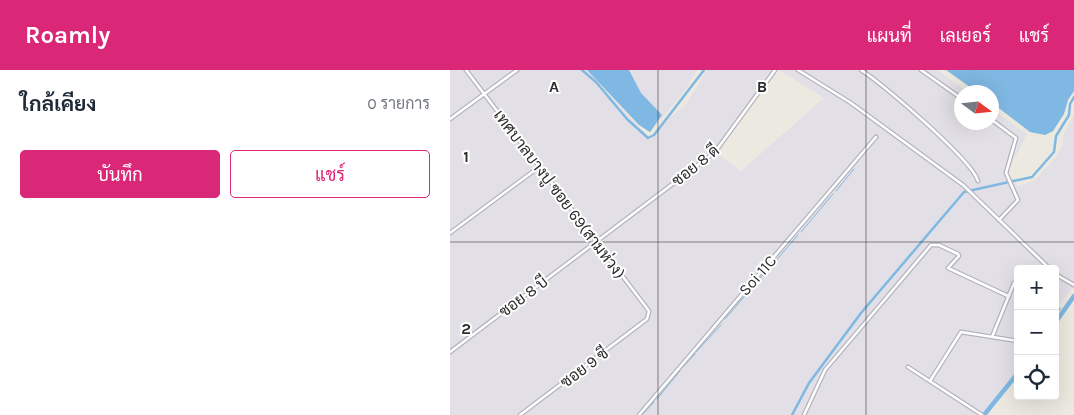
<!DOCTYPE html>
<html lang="th">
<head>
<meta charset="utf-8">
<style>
  body { margin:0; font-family:Karla,Sarabun,sans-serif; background:#f6f6f7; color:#1f2937 }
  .controls { position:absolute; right:15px; bottom:15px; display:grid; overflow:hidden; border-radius:5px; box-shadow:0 5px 20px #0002 }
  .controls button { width:45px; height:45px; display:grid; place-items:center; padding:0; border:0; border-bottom:1px solid #e0e1e3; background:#fff; color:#1f2937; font:25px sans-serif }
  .compass { position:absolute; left:504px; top:15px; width:45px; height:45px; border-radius:50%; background:#fff; box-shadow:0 5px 20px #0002; rotate:105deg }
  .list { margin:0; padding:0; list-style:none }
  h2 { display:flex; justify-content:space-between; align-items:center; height:65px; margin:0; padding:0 20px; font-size:21px }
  h2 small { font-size:16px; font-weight:400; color:#747a83 }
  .actions { display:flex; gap:10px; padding:15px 20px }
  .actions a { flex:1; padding:11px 0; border:1px solid #db2777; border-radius:5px; text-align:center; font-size:18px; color:#db2777 }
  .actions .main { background:#db2777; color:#fff }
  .icon { flex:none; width:28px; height:28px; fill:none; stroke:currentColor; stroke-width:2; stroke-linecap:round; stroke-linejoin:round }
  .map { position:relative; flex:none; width:624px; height:345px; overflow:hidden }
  header { display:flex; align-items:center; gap:30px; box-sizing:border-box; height:70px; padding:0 25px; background:#db2777; color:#fff }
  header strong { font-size:24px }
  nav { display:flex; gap:28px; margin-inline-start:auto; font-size:18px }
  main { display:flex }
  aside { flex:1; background:#fff }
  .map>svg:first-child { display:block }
  .industrial { fill:#e2e0e6 }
  .water { fill:#7fb8e2 }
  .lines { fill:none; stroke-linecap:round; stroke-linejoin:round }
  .stream { stroke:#7fb8e2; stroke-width:1 }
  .canal { stroke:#7fb8e2; stroke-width:2.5 }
  .river { stroke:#7fb8e2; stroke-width:4.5 }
  .minor-casing { stroke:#b4b4be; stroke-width:5 }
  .minor { stroke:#fff; stroke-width:2.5 }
  .grid { fill:none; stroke:#2c2c2c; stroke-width:1; stroke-opacity:0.55 }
  .labels { text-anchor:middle; stroke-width:4; stroke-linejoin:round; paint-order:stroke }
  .street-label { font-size:16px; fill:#2c2c2c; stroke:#fff }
  .grid-label { font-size:16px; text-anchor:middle; font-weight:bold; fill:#2c2c2c; stroke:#fff; stroke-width:4; stroke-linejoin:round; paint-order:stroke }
</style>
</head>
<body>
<header>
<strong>Roamly</strong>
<nav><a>แผนที่</a><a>เลเยอร์</a><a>แชร์</a></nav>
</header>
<main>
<aside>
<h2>ใกล้เคียง<small>0 รายการ</small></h2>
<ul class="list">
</ul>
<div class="actions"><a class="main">บันทึก</a><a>แชร์</a></div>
</aside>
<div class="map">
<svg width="624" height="345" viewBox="0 0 624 345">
  <rect width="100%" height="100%" fill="#ece9e0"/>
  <g class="industrial">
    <polygon points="0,0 132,0 156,21 201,70 218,49 237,33 257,0 323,0 265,82 291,101 374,28 329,0 487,0 518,22 512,22 512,52 542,52 542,39 577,64 557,103 568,116 584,111 607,86 613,73 614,63 624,44 624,216 609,236 612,238 605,250 605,199 568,199 568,299 532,345 0,345"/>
    <polygon points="135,0 247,0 234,22 200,62"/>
  </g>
  <g class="water">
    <polygon points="137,0 179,0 191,23 212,45 200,62 189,55"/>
    <polygon points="496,0 624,0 624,21 618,30 614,44 603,61 595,65 580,62 542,33 542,22 527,22"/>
  </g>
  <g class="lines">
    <g class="stream">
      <polyline points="386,121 404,99"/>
      <polyline points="351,162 383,124"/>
      <polyline points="323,194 348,165"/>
      <polyline points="302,217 320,197"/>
      <polyline points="275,249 300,220"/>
      <polyline points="246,282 271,255"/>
      <polyline points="233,297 245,284"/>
      <polyline points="207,329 230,301"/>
      <polyline points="192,345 204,332"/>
    </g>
    <g class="canal">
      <polyline points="132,0 146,12 177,49 198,68 204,65 254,0"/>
      <polyline points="342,345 359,313 411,243 514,122 582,107 604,82 606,66 619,45 620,34 624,27"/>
    </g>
    <g class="river">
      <polyline points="605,253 624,226"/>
      <polyline points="534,345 568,303"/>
    </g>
    <g class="minor-casing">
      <g id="minor">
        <polyline points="16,0 199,241 197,249 70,345"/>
        <polyline points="348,0 401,33 513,115 600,199"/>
        <path d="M411,0C432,13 522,90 528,111"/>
        <polyline points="471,0 512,29"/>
        <polyline points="0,49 67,0"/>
        <polyline points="542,50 566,68 556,103 568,130 549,150"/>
        <polyline points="0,163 89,97"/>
        <polyline points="605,204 624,215"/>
        <polyline points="605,238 608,239"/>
        <polyline points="542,267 564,213 568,215"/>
        <polyline points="0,282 265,82 325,0"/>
        <polyline points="458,297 532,345"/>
        <polyline points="480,311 511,262 568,271"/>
        <polyline points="189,345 426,67"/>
        <polyline points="354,345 375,300 481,175 489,175 508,184 509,186 498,198 558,226"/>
      </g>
    </g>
    <use href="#minor" class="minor"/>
  </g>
  <path class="grid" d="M208,0V345M416,0V345M0,172H624"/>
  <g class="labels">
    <g class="street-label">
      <text transform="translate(245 95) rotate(-39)" y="6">ซอย 8 ดี</text>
      <text transform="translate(110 124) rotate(53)" y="6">เทศบาลบางปู ซอย 69(สามห่วง)</text>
      <text transform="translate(307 205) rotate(-49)" y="6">Soi 11C</text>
      <text transform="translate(73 226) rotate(-37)" y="6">ซอย 8 บี</text>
      <text transform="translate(134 297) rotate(-37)" y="6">ซอย 9 ซี</text>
    </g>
  </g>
  <g class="grid-label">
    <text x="104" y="22">A</text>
    <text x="312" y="22">B</text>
    <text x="16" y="92">1</text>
    <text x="16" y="264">2</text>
  </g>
</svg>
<div class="controls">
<button>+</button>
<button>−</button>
<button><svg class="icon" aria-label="locate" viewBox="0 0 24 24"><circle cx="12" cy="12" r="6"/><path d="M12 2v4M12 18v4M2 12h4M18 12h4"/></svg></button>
</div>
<svg class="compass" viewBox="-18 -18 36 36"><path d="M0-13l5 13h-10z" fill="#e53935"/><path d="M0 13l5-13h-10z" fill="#747a83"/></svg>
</div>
</main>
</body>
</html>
